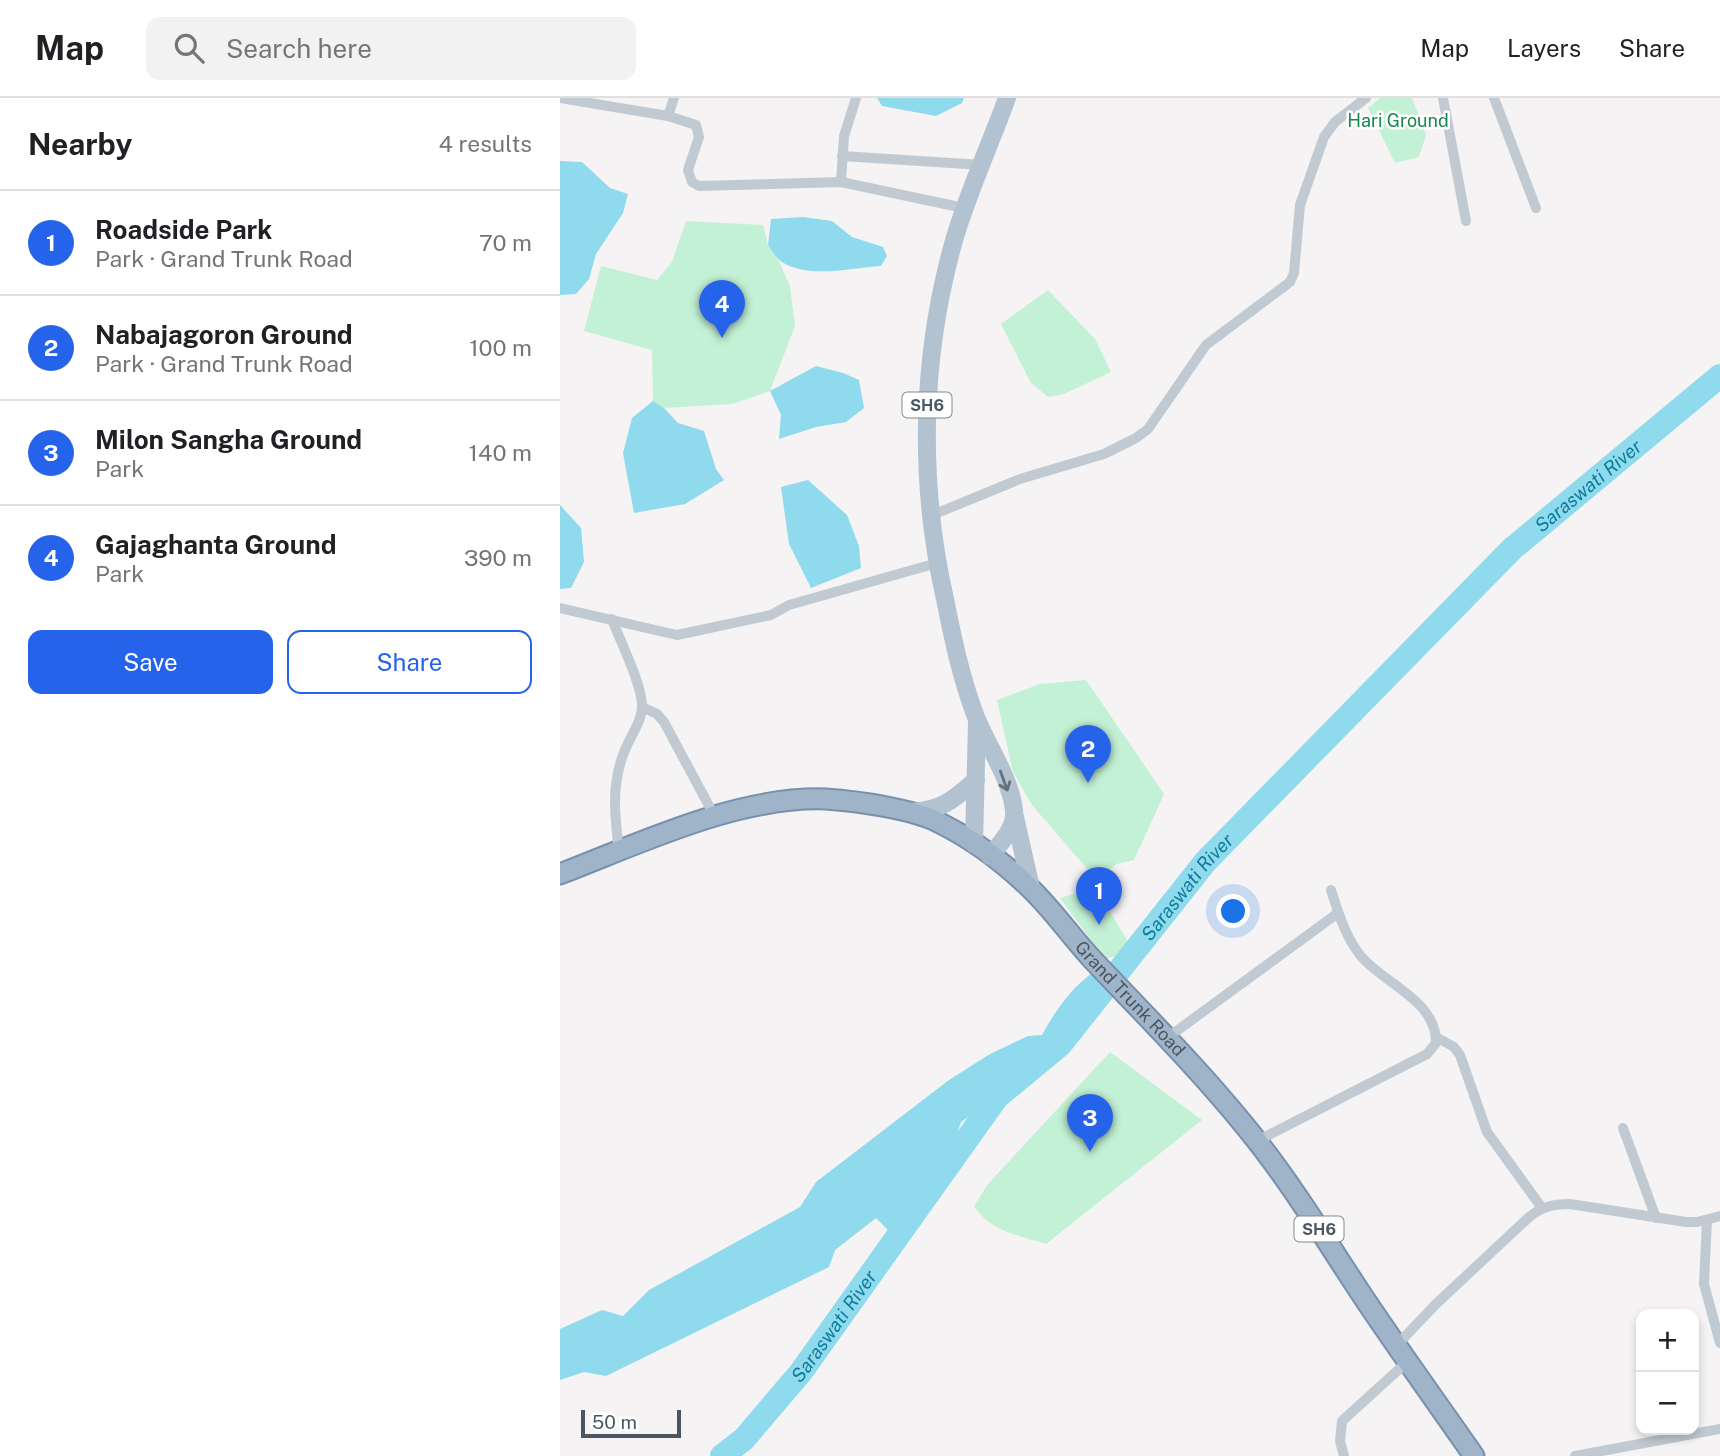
<!DOCTYPE html>
<html lang="en">
<head>
<meta charset="utf-8">
<style>
  body { margin:0; font-family:"Public Sans",sans-serif; background:#f2f2f2; color:#202124 }
  .controls { position:absolute; right:21px; bottom:21px; display:grid; overflow:hidden; border-radius:14px; box-shadow:0 4px 10px #0003 }
  .controls button { width:63px; height:63px; display:grid; place-items:center; padding:0; border:0; border-bottom:2px solid #e0e0e0; background:#fff; color:#202124; font:35px sans-serif }
  .scale { position:absolute; left:21px; bottom:18px; width:100px; box-sizing:border-box; padding-left:7px; border:4px solid #4a5661; border-top:0; font-size:19px; line-height:24px; white-space:nowrap; color:#4a5661; -webkit-text-stroke:5px #fff; paint-order:stroke }
  .you { position:absolute; left:674px; top:814px; width:24px; height:24px; margin:-18px; border:5px solid #fff; border-radius:50%; background:#1a73e8; box-shadow:0 0 0 10px #1a73e833 }
  .badge { display:grid; place-items:center; width:46px; height:46px; border-radius:50%; background:#2563eb; color:#fff; font-size:23px; font-weight:700 }
  .pin { position:absolute; translate:-50% -58px; filter:drop-shadow(0 2px 4px #0008) }
  .pin::after { content:''; position:absolute; top:37px; width:24px; height:21px; background:inherit; clip-path:polygon(0 0,100% 0,50% 100%) }
  .list { margin:0; padding:0; list-style:none }
  h2 { display:flex; justify-content:space-between; align-items:center; height:91px; margin:0; padding:0 28px; font-size:30px }
  h2 small { font-size:23px; font-weight:400; color:#757577 }
  .list li { display:grid; grid-template-columns:46px 1fr auto; gap:21px; align-items:center; box-sizing:border-box; height:105px; padding:0 28px; border-top:2px solid #e0e0e0 }
  .list b { display:block; font-size:26px; white-space:nowrap }
  .list p { margin:0; font-size:23px; white-space:nowrap; color:#757577 }
  .list em { font-size:23px; font-style:normal; color:#757577 }
  .actions { display:flex; gap:14px; padding:21px 28px }
  .actions a { flex:1; padding:16px 0; border:2px solid #2563eb; border-radius:14px; text-align:center; font-size:24px; color:#2563eb }
  .actions .main { background:#2563eb; color:#fff }
  .icon { flex:none; width:38px; height:38px; fill:none; stroke:currentColor; stroke-width:2; stroke-linecap:round; stroke-linejoin:round }
  .map { position:relative; flex:none; width:1160px; height:1358px; overflow:hidden }
  header { display:flex; align-items:center; gap:42px; box-sizing:border-box; height:98px; padding:0 35px; background:#fff; border-bottom:2px solid #e0e0e0 }
  header strong { font-size:33px }
  nav { display:flex; gap:38px; margin-inline-start:auto; font-size:24px }
  .search { width:490px; height:63px; background:#f2f2f2; display:flex; align-items:center; gap:18px; box-sizing:border-box; padding:0 24px; border-radius:14px; color:#757577; font-size:26px }
  main { display:flex }
  aside { flex:1; background:#fff }
  .map>svg:first-child { display:block }
  .green { fill:#c3f1d5 }
  .water { fill:#90daee }
  .lines { fill:none; stroke-linecap:round; stroke-linejoin:round }
  .river { stroke:#90daee; stroke-width:24 }
  .trunk-casing { stroke:#7690ad; stroke-width:23 }
  .minor { stroke:#c1cad2; stroke-width:10 }
  .primary { stroke:#b3c2d1; stroke-width:18 }
  .trunk { stroke:#9fb4c9; stroke-width:19 }
  .oneway { stroke:#64717d }
  .labels { text-anchor:middle; stroke-width:5; stroke-linejoin:round; paint-order:stroke }
  .shield { fill:#fff; stroke:#808990; stroke-width:2 }
  .shield-label { font-size:16px; font-weight:bold; fill:#4a5661 }
  .park-label { font-size:18px; fill:#17864f; stroke:#fff }
  .street-label { font-size:18px; fill:#4a5661; stroke:#fff }
  .water-label { font-size:19px; font-style:italic; fill:#0c7c9b; stroke:#fff }
</style>
</head>
<body>
<header>
<strong>Map</strong>
<div class="search"><svg class="icon" aria-label="search" viewBox="0 0 24 24"><circle cx="10" cy="10" r="6"/><path d="M15 15l6 6"/></svg>Search here</div>
<nav><a>Map</a><a>Layers</a><a>Share</a></nav>
</header>
<main>
<aside>
<h2>Nearby<small>4 results</small></h2>
<ul class="list">
<li><span class="badge">1</span><div><b>Roadside Park</b><p>Park · Grand Trunk Road</p></div><em>70 m</em></li>
<li><span class="badge">2</span><div><b>Nabajagoron Ground</b><p>Park · Grand Trunk Road</p></div><em>100 m</em></li>
<li><span class="badge">3</span><div><b>Milon Sangha Ground</b><p>Park</p></div><em>140 m</em></li>
<li><span class="badge">4</span><div><b>Gajaghanta Ground</b><p>Park</p></div><em>390 m</em></li>
</ul>
<div class="actions"><a class="main">Save</a><a>Share</a></div>
</aside>
<div class="map">
<svg width="1160" height="1358" viewBox="0 0 1160 1358">
  <rect width="100%" height="100%" fill="#f5f3f3"/>
  <g class="green">
    <polygon points="820,0 852,0 866,37 859,59 835,65 808,10"/>
    <polygon points="126,123 203,127 208,147 219,163 230,188 235,228 210,293 172,306 104,310 93,303 92,252 24,233 41,168 97,182 112,164"/>
    <polygon points="488,192 535,241 551,274 504,296 488,299 471,285 441,226"/>
    <polygon points="526,582 604,696 574,762 557,766 535,780 472,707 453,674 437,602 480,586"/>
    <polygon points="536,790 574,854 545,861 500,800"/>
    <path d="M550,954L642,1022L486,1146C458,1137 431,1134 414,1108L428,1086Z"/>
  </g>
  <g class="water">
    <polygon points="317,0 404,0 402,5 376,18 322,8"/>
    <polygon points="0,63 22,64 50,90 68,96 63,115 36,156 29,181 16,196 0,197"/>
    <path d="M243,119L272,123L292,139L323,149L327,158L321,168C290,170 249,181 222,164C216,160 212,153 208,147L211,121Z"/>
    <polygon points="256,268 283,275 299,282 304,310 286,324 256,329 219,341 221,317 210,293"/>
    <polygon points="93,303 104,310 118,325 144,333 156,371 164,382 125,406 74,415 63,355 72,320"/>
    <polygon points="248,382 287,417 299,448 301,470 251,490 229,446 221,389"/>
    <polygon points="0,407 21,430 24,464 11,490 0,491"/>
    <path d="M534,874L547,888L500,947L437,999L401,1024L385,1071L336,1140L316,1120L275,1152L269,1169L46,1278L24,1274L0,1282V1231L42,1212L63,1218L89,1192L240,1109L256,1084L389,982L430,956L468,938L482,937C494,915 512,888 534,874Z"/>
  </g>
  <g class="lines">
    <path class="river" id="s1" d="M162,1358L184,1341L241,1274L437,999L500,947L646,763L952,451L1160,278"/>
    <g class="trunk-casing">
      <g id="trunk">
        <path id="s2" d="M0,776C81,745 178,698 266,701C296,703 354,711 380,725C412,741 444,765 470,790C492,811 510,837 531,860C583,915 637,969 685,1028C727,1079 762,1136 798,1191C835,1247 875,1302 914,1358"/>
      </g>
    </g>
    <g class="minor">
      <polyline points="0,0 108,18 136,27 139,39 128,72 132,84 139,88 281,84 404,110"/>
      <polyline points="883,0 906,123"/>
      <polyline points="934,0 976,110"/>
      <polyline points="108,18 114,0"/>
      <polyline points="282,58 422,67"/>
      <polyline points="281,84 284,38 296,0"/>
      <polyline points="370,418 460,381 544,356 576,340 588,331 646,247 730,184 734,175 740,107 764,39 775,24 806,0"/>
      <polyline points="0,510 117,537 211,517 229,507 377,465"/>
      <path d="M52,521C60,543 82,586 82,608C82,625 68,641 63,657C51,690 55,719 59,753"/>
      <polyline points="82,609 97,616 104,624 155,719"/>
      <polyline points="876,939 894,949 900,957 927,1034 982,1110"/>
      <polyline points="607,940 778,815"/>
      <polyline points="1063,1030 1096,1120"/>
      <path d="M697,1043L867,956L876,945C877,902 822,885 800,857C785,838 778,814 771,792"/>
      <polyline points="1147,1122 1144,1186 1160,1245"/>
      <path d="M836,1248L876,1206L967,1121C980,1109 993,1106 1010,1106L1126,1124H1137L1160,1118"/>
      <polyline points="784,1358 780,1343 782,1323 847,1264"/>
      <polyline points="1015,1358 1160,1331"/>
    </g>
    <g class="primary">
      <path d="M352,714C383,712 394,701 416,682"/>
      <polyline points="455,719 471,790"/>
      <polyline points="414,746 417,624"/>
      <path d="M430,758C441,744 456,730 454,712C450,679 428,649 416,619C401,580 393,541 385,501C358,382 361,257 395,139C409,92 430,47 447,0"/>
    </g>
    <use href="#trunk" class="trunk"/>
  </g>
  <defs><path id="oneway-shaft" d="M-6 0H5M1.5-3L5.5 0L1.5 3" fill="none" stroke-width="1.6" stroke-linecap="round" stroke-linejoin="round" transform="scale(1.75)"/></defs>
  <use class="oneway" href="#oneway-shaft" transform="translate(444 683) rotate(70)"/>
  <g class="labels">
    <g class="shield">
      <rect x="342.5" y="294.5" width="49" height="25" rx="5"/>
      <rect x="734.5" y="1118.5" width="49" height="25" rx="5"/>
    </g>
    <g class="shield-label">
      <text x="367" y="313">SH6</text>
      <text x="759" y="1137">SH6</text>
    </g>
    <g class="park-label">
      <text x="838" y="29">Hari Ground</text>
    </g>
    <g class="street-label">
      <text dy="6" stroke="none"><textPath href="#s2" startOffset="656">Grand Trunk Road</textPath></text>
    </g>
    <g class="water-label">
      <text dy="7" stroke="none"><textPath href="#s1" startOffset="1306">Saraswati River</textPath></text>
      <text dy="7" stroke="none"><textPath href="#s1" startOffset="738">Saraswati River</textPath></text>
      <text dy="7" stroke="none"><textPath href="#s1" startOffset="172">Saraswati River</textPath></text>
    </g>
  </g>
</svg>
<div class="controls">
<button>+</button>
<button>−</button>
</div>
<div class="scale">50 m</div>
<div class="you"></div>
<div class="pin badge" style="left:539px;top:827px">1</div>
<div class="pin badge" style="left:528px;top:685px">2</div>
<div class="pin badge" style="left:530px;top:1054px">3</div>
<div class="pin badge" style="left:162px;top:240px">4</div>
</div>
</main>
</body>
</html>
